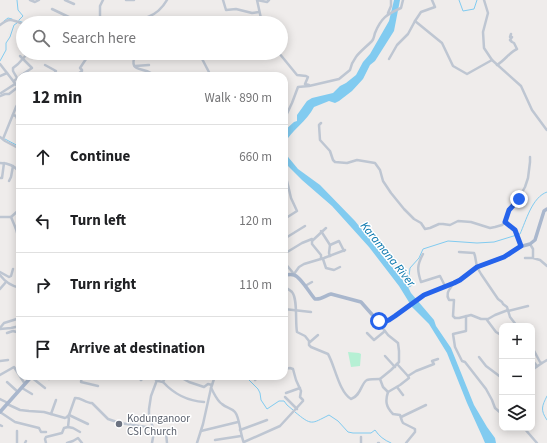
<!DOCTYPE html>
<html lang="en">
<head>
<meta charset="utf-8">
<style>
  body { margin:0; font-family:"Source Sans 3",sans-serif; background:#f2f2f2; color:#202124 }
  .controls { position:absolute; right:12px; bottom:12px; display:grid; overflow:hidden; border-radius:8px; box-shadow:0 2px 10px #0003 }
  .controls button { width:36px; height:36px; display:grid; place-items:center; padding:0; border:0; border-bottom:1px solid #e0e0e0; background:#fff; color:#202124; font:20px sans-serif }
  .stop { position:absolute; width:12px; height:12px; margin:-9px; border:3px solid #2563eb; border-radius:50%; background:#fff }
  .stop.end { background:#2563eb; border-color:#fff; box-shadow:0 1px 4px #0008 }
  .list { margin:0; padding:0; list-style:none }
  h2 { display:flex; justify-content:space-between; align-items:center; height:52px; margin:0; padding:0 16px; font-size:17px }
  h2 small { font-size:13px; font-weight:400; color:#757577 }
  .list li { display:grid; grid-template-columns:26px 1fr auto; gap:12px; align-items:center; box-sizing:border-box; height:64px; padding:0 16px; border-top:1px solid #e0e0e0 }
  .list b { display:block; font-size:15px; white-space:nowrap }
  .list em { font-size:13px; font-style:normal; color:#757577 }
  .icon { flex:none; width:22px; height:22px; fill:none; stroke:currentColor; stroke-width:2; stroke-linecap:round; stroke-linejoin:round }
  .map { position:relative; flex:none; width:547px; height:443px; overflow:hidden }
  .search { position:absolute; background:#fff; box-shadow:0 2px 10px #0003; left:16px; top:16px; width:272px; height:44px; display:flex; align-items:center; gap:10px; box-sizing:border-box; padding:0 14px; border-radius:22px; color:#757577; font-size:15px }
  .panel { position:absolute; background:#fff; box-shadow:0 2px 10px #0003; left:16px; top:72px; width:272px; height:308px; border-radius:12px }
  .map>svg:first-child { display:block }
  .green { fill:#b6f0d4 }
  .water { fill:#81cbf0 }
  .lines { fill:none; stroke-linecap:round; stroke-linejoin:round }
  .stream { stroke:#81cbf0; stroke-width:1 }
  .minor { stroke:#bec6d2; stroke-width:2.5 }
  .major { stroke:#a9b7cd; stroke-width:3.5 }
  .route { stroke:#2563eb; stroke-width:5 }
  .worship-dot { fill:#6b7280; stroke:#fff; stroke-width:1.5 }
  .labels { text-anchor:middle; stroke-width:3; stroke-linejoin:round; paint-order:stroke }
  .worship-label { font-size:11px; fill:#5b616d; stroke:#fff; text-anchor:start }
  .water-label { font-size:12px; font-style:italic; fill:#0574ac; stroke:#fff }
</style>
</head>
<body>
<div class="map">
<svg width="547" height="443" viewBox="0 0 547 443">
  <rect width="100%" height="100%" fill="#efeceb"/>
  <polygon class="green" points="348,352 359,353 361,354 360,366 351,367"/>
  <g class="water">
    <path d="M394,0H400L394,31L375,61L370,65L363,79L352,91L339,101L335,103L329,101L314,107C307,121 292,130 284,144V131L294,122L297,121V115L307,101L312,98L333,93L340,86L346,83L356,75L363,62L370,54L389,21Z"/>
    <polygon points="284,152 298,169 320,185 355,221 408,287 411,293 434,320 436,326 451,348 474,405 487,427 495,438 496,443 485,443 482,436 467,403 447,353 429,324 412,307 399,286 369,247 332,206 302,180 284,162"/>
  </g>
  <g class="lines">
    <g class="stream">
      <polyline points="17,0 18,10 23,16 19,20"/>
      <polyline points="459,0 463,11 474,9 477,0"/>
      <polyline points="4,21 8,18 12,19"/>
      <polyline points="19,21 24,23"/>
      <polyline points="0,61 6,50 6,43 10,37 14,25 17,23"/>
      <polyline points="5,139 20,147"/>
      <path d="M408,287L411,286L409,276L410,268L419,258L423,249L448,241L477,243L494,242L520,234C526,221 532,197 547,192"/>
      <polyline points="243,376 246,377 258,389 260,393 261,400 267,409 279,401 284,401 287,405 293,410"/>
      <path d="M547,396C542,406 540,410 547,420"/>
      <path d="M295,412C312,426 311,424 329,415L338,421L348,432L353,433H371L375,430C379,436 384,440 391,443"/>
    </g>
    <g class="minor">
      <polyline points="30,0 35,2 39,0"/>
      <polyline points="65,0 74,4"/>
      <polyline points="126,0 134,0"/>
      <polyline points="223,0 226,10 236,9 252,13 259,12"/>
      <polyline points="432,0 435,7 421,12 415,21 442,43 453,66 467,74 492,60 521,86 532,110 546,129 547,130"/>
      <polyline points="484,0 488,13 483,32 484,48 492,60"/>
      <polyline points="52,9 73,19"/>
      <polyline points="388,13 391,6 391,0"/>
      <polyline points="72,23 72,21 75,19 95,20 99,19 100,17 100,6 103,0"/>
      <path d="M136,23C140,20 143,19 148,17C156,14 163,7 167,0"/>
      <polyline points="262,23 257,0 267,2 269,0"/>
      <path d="M0,25C10,17 13,20 23,24"/>
      <path d="M136,53C128,72 140,67 151,73L152,76"/>
      <polyline points="199,53 211,76"/>
      <polyline points="279,53 297,75 306,76 308,77 305,84 309,85"/>
      <polyline points="20,56 32,68 20,76"/>
      <polyline points="389,59 397,45 408,34 415,21"/>
      <polyline points="0,64 14,82"/>
      <polyline points="45,65 56,71 52,76"/>
      <path d="M497,65C505,60 510,52 517,49L514,43L512,42L510,40L512,37H510L511,34"/>
      <polyline points="135,66 149,65"/>
      <polyline points="0,76 7,73"/>
      <polyline points="75,76 82,71 82,70 80,68 90,53"/>
      <polyline points="17,78 13,71 13,68 18,64 28,53"/>
      <polyline points="18,78 15,80 14,82 20,90"/>
      <polyline points="1,93 15,84"/>
      <polyline points="0,96 5,94 9,94 18,87"/>
      <polyline points="13,115 16,116 18,121"/>
      <path d="M284,120L292,103L298,87L309,86L339,79L350,70C353,56 362,51 372,41C374,39 374,36 375,33C381,18 387,14 401,8L403,0"/>
      <polyline points="321,123 319,125 320,140 330,151 333,160 335,162 347,163 357,160 375,163 380,170 383,181 391,193 404,209 414,219 421,223 425,229 430,228 439,224 443,224 450,225 458,221 471,222 490,228 495,227 502,225 505,222 509,211 516,203 525,187 528,178 530,162 530,157"/>
      <polyline points="0,137 5,141 20,149"/>
      <polyline points="3,139 16,107 19,102 20,102"/>
      <path d="M0,163C9,163 14,166 20,172"/>
      <polyline points="284,177 287,181 291,198 297,211 286,218 284,221"/>
      <polyline points="0,178 2,178 4,163"/>
      <polyline points="9,181 11,177 13,166"/>
      <polyline points="0,217 11,217 16,229 20,229"/>
      <polyline points="11,217 20,209"/>
      <polyline points="505,222 515,230 521,246"/>
      <polyline points="16,229 20,244"/>
      <polyline points="321,231 330,245 329,253 330,256"/>
      <polyline points="284,239 305,226"/>
      <polyline points="530,244 533,249 533,258 540,260 547,266"/>
      <polyline points="330,245 339,241 344,251"/>
      <polyline points="459,252 474,253 475,256 477,267 481,274 498,299 502,302 503,304 507,307 510,317 517,326"/>
      <polyline points="284,254 302,243 312,239"/>
      <path d="M423,254C417,265 417,270 421,282L440,276L445,286"/>
      <polyline points="525,258 532,258"/>
      <polyline points="321,259 321,255 312,244 312,241 326,228"/>
      <polyline points="323,259 326,268 334,270 340,267"/>
      <polyline points="284,262 294,274 299,267 304,264 324,258 345,250"/>
      <polyline points="0,272 9,277 11,276 13,269"/>
      <path d="M0,275C5,282 11,286 20,288"/>
      <path d="M453,284C450,289 445,293 449,300H454L453,316L455,318H459L471,315L481,319H488L495,315L508,310"/>
      <path d="M284,286C286,288 290,290 292,292C298,299 295,322 297,332L305,336L309,341V345L311,347L328,354C335,366 339,392 351,399C361,396 361,383 367,380C371,379 376,379 380,379"/>
      <polyline points="305,286 312,282"/>
      <polyline points="0,289 6,282"/>
      <polyline points="284,309 311,312"/>
      <polyline points="508,311 528,306"/>
      <polyline points="466,316 466,331 453,334 455,347 462,361 465,362 486,389 492,400 495,408 502,414"/>
      <polyline points="487,320 496,332 501,335 502,335"/>
      <path d="M378,322L388,335L398,343L399,351V362L391,370L380,379L383,387L388,392C385,401 386,407 393,414L400,415L402,421L403,423L415,429V432L406,443"/>
      <polyline points="0,328 4,323 20,318"/>
      <polyline points="0,329 11,328 20,326"/>
      <polyline points="7,333 13,331 20,333"/>
      <polyline points="367,333 374,340 385,331"/>
      <polyline points="310,342 318,335"/>
      <polyline points="532,347 540,362 542,363 547,360"/>
      <polyline points="385,356 395,367"/>
      <polyline points="479,357 486,366 502,378"/>
      <polyline points="0,361 8,360"/>
      <polyline points="532,361 533,361 537,366"/>
      <polyline points="532,370 542,363"/>
      <polyline points="0,375 14,367 25,384"/>
      <polyline points="47,376 49,379"/>
      <polyline points="82,376 81,382 98,386"/>
      <polyline points="101,376 102,376"/>
      <polyline points="150,376 158,381 163,382 166,376"/>
      <polyline points="174,376 180,377 189,382 204,387 208,384 212,385"/>
      <path d="M215,376L211,388C214,393 217,401 222,404C226,408 232,408 235,412C240,418 240,434 244,443"/>
      <polyline points="408,376 416,371 434,364 432,361 438,359"/>
      <polyline points="31,377 45,388"/>
      <polyline points="139,378 141,380 145,376"/>
      <polyline points="255,380 259,376"/>
      <polyline points="7,382 18,392"/>
      <path d="M163,382C174,394 188,401 204,402"/>
      <polyline points="397,387 403,395"/>
      <polyline points="22,388 32,394"/>
      <polyline points="388,392 400,385 409,378 408,376 397,364"/>
      <polyline points="286,393 300,388"/>
      <polyline points="285,397 297,409"/>
      <polyline points="0,399 8,403"/>
      <path d="M7,404L20,410L29,411L44,412L65,418L67,417L69,415L75,398C80,397 86,403 92,403L108,419L120,423L153,428"/>
      <polyline points="0,412 15,422 39,428 41,432 46,432"/>
      <polyline points="51,414 56,400"/>
      <polyline points="69,415 88,424"/>
      <polyline points="67,417 69,418 68,427 73,428 80,432"/>
      <polyline points="401,417 426,405"/>
      <polyline points="0,425 2,426"/>
      <polyline points="524,428 537,443"/>
      <polyline points="240,430 267,420"/>
      <polyline points="201,431 238,422"/>
      <polyline points="166,433 167,443"/>
      <polyline points="215,440 241,436"/>
      <polyline points="244,442 280,426 303,401 303,400 300,397 301,391 296,380 293,369 290,368 284,369"/>
      <polyline points="17,443 17,431"/>
      <polyline points="25,443 26,441"/>
      <polyline points="46,443 45,439 46,437 62,433 64,428 68,427"/>
      <polyline points="67,443 73,441 78,438 82,443"/>
      <polyline points="152,443 154,432 149,414 149,409 151,396 157,380"/>
      <polyline points="197,443 203,424 211,388"/>
      <polyline points="361,443 361,437"/>
      <polyline points="378,443 379,443"/>
    </g>
    <g class="major">
      <path d="M284,275C287,275 291,274 294,275C301,277 310,294 315,299C321,300 326,295 331,294L361,302L376,319L379,321L382,322L389,320L395,316L424,295L454,283L460,280L477,267L504,257L519,247L530,244L535,240L544,211L547,209"/>
      <polyline points="0,412 32,376"/>
    </g>
  </g>
  <g class="lines">
    <polyline class="route" points="379,321 384,322 389,320 395,316 424,295 454,283 460,280 477,267 504,257 521,246 515,230 505,222 509,210 519,199"/>
  </g>
  <circle class="worship-dot" cx="119" cy="424" r="4"/>
  <g class="labels">
    <g class="worship-label">
      <text x="127" y="422">Kodunganoor<tspan x="127" dy="13">CSI Church</tspan></text>
    </g>
    <g class="water-label">
      <text transform="translate(388 254) rotate(51)" y="4">Karamana River</text>
    </g>
  </g>
</svg>
<div class="controls">
<button>+</button>
<button>−</button>
<button><svg class="icon" aria-label="layers" viewBox="0 0 24 24"><path d="M12 4l9 5-9 5-9-5zM3 14l9 5 9-5"/></svg></button>
</div>
<div class="stop" style="left:379px;top:321px"></div>
<div class="stop end" style="left:519px;top:199px"></div>
<div class="search"><svg class="icon" aria-label="search" viewBox="0 0 24 24"><circle cx="10" cy="10" r="6"/><path d="M15 15l6 6"/></svg>Search here</div>
<section class="panel">
<h2>12 min<small>Walk · 890 m</small></h2>
<ul class="list">
<li><svg class="icon" aria-label="ahead" viewBox="0 0 24 24"><path d="M12 20V5M6 11l6-6 6 6"/></svg><div><b>Continue</b></div><em>660 m</em></li>
<li><svg class="icon" aria-label="left" viewBox="0 0 24 24"><path d="M17 20v-9H6M10 6l-5 5 5 5"/></svg><div><b>Turn left</b></div><em>120 m</em></li>
<li><svg class="icon" aria-label="right" viewBox="0 0 24 24"><path d="M7 20v-9h11M14 6l5 5-5 5"/></svg><div><b>Turn right</b></div><em>110 m</em></li>
<li><svg class="icon" aria-label="arrive" viewBox="0 0 24 24"><path d="M6 21V4h12l-3 4 3 4H6"/></svg><div><b>Arrive at destination</b></div></li>
</ul>
</section>
</div>
</body>
</html>
